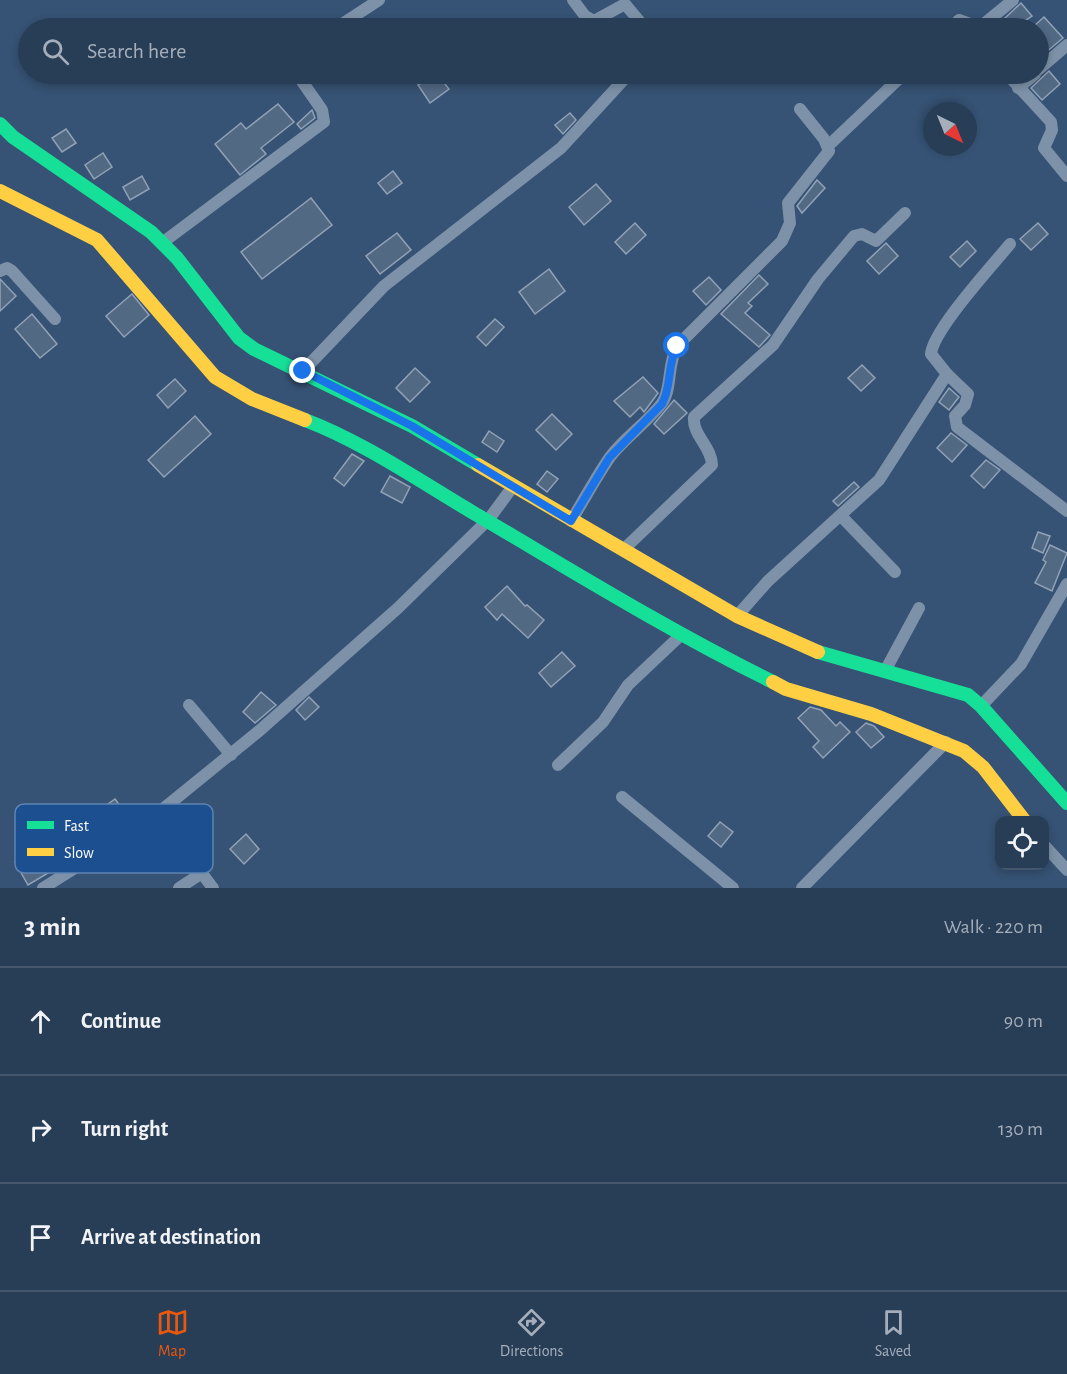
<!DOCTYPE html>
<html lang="en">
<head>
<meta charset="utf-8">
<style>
  body { margin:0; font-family:"Alegreya Sans",sans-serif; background:#30455d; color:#f1f3f6 }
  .controls { position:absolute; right:18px; bottom:18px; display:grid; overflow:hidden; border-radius:12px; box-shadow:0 3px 9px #0003 }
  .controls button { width:54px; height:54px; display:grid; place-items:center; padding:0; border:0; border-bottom:2px solid #44576d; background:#283e57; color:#f1f3f6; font:30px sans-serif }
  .compass { position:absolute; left:923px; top:102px; width:54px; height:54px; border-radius:50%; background:#283e57; box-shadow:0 3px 9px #0003; rotate:137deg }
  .stop { position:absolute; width:18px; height:18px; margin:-14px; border:4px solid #1a73e8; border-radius:50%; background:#fff }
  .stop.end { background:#1a73e8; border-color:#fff; box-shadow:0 2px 6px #0008 }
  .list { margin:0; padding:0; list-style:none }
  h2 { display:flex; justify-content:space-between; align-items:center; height:78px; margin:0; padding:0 24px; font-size:26px }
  h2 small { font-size:20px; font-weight:400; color:#a5aeba }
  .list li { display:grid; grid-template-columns:39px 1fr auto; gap:18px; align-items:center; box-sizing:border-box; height:108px; padding:0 24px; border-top:2px solid #44576d }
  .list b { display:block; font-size:22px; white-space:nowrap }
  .list em { font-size:20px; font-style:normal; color:#a5aeba }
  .icon { flex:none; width:33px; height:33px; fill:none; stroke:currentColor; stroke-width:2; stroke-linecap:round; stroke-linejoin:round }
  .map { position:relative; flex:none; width:1067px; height:888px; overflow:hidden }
  .search { position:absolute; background:#283e57; box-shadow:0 3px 9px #0003; left:18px; right:18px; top:18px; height:66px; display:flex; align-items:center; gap:15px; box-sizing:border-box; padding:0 21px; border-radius:33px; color:#a5aeba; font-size:22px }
  .sheet { height:402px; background:#283e57 }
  nav { display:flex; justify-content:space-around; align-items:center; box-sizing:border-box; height:84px; border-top:2px solid #44576d; background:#283e57; font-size:16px; color:#a5aeba }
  nav a { display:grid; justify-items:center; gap:3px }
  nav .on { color:#ea580c }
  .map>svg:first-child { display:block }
  .building { fill:#526984; stroke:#92a2b6; stroke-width:1.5 }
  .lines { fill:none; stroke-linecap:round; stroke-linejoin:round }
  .street { stroke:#7d92a8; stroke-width:12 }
  .fast { stroke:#16e098; stroke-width:14 }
  .slow { stroke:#ffcf43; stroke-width:14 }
  .route { stroke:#1a73e8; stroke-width:8 }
  .key { fill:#1b4f8f; stroke:#5f84b1; stroke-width:1.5 }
  .key-label { font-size:16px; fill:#fff }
</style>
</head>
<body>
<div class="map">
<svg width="1067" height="888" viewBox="0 0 1067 888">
  <rect width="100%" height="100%" fill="#365274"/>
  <g class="building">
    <polygon points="1021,3 1032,16 1014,28 1005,18"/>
    <polygon points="1044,17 1063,38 1038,59 1038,28 1033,27"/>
    <polygon points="1049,71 1060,84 1042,100 1031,88"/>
    <polygon points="434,74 437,74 449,89 430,103 418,85"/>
    <polygon points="278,104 294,122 261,148 266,154 240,175 215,144 241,123 246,129"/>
    <polygon points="312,110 315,118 301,129 297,124"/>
    <polygon points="570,113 576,120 563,134 555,125"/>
    <polygon points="66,129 76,143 62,152 52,138"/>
    <polygon points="103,153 112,167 94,179 85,165"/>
    <polygon points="393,171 402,183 387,194 378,183"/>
    <polygon points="142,176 149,189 130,200 123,187"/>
    <polygon points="817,180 825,188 802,213 797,206"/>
    <polygon points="596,184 611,201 584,225 569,207"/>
    <polygon points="311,198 332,225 262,279 241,252"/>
    <polygon points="635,223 646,235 626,254 615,242"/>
    <polygon points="1038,223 1048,234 1031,250 1020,239"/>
    <polygon points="397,233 411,250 380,274 366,256"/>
    <polygon points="967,241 976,251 960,267 950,257"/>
    <polygon points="886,243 898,256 879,274 867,261"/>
    <polygon points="549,269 565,291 535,314 519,292"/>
    <polygon points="759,275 768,284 748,303 752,306 745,313 770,335 759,347 721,314"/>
    <polygon points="709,277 721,290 706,305 693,291"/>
    <polygon points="0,279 16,296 0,311"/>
    <polygon points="132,294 149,315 124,337 106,316"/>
    <polygon points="32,314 57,344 40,358 15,329"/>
    <polygon points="495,319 504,327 486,346 477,337"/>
    <polygon points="862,365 875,378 861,391 848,378"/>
    <polygon points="415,368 430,382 410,402 396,388"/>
    <polygon points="643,377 658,393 644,412 640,407 630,417 614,401"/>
    <polygon points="175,379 186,391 168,408 157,395"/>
    <polygon points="949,388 959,397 949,410 939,402"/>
    <polygon points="674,400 687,413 664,434 654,424"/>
    <polygon points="552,414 572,434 556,450 536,430"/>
    <polygon points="195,416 211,434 164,477 148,460"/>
    <polygon points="489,431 504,441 497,452 482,442"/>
    <polygon points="951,433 967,445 952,462 937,448"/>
    <polygon points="352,454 364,461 344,486 334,478"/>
    <polygon points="986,460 1000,470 984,488 971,476"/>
    <polygon points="547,471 558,479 547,492 537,484"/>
    <polygon points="390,476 410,487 402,503 381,492"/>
    <polygon points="854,482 859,487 838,506 833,501"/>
    <polygon points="1038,532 1050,536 1043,553 1032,548"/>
    <polygon points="1050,545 1067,553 1052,591 1035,583 1046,562 1043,560"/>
    <polygon points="507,586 525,606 527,605 544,620 528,638 502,614 497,620 485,607"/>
    <polygon points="562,652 575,666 551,687 539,673"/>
    <polygon points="261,692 276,705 255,723 243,712"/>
    <polygon points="309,697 319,707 305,720 296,710"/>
    <polygon points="810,707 821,710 836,726 840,722 850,732 823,758 813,747 819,741 798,718"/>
    <polygon points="866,723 874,726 884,737 871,748 856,732"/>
    <polygon points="115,799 131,821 117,831 101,809"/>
    <polygon points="720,822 733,832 721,847 708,836"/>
    <polygon points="246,834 259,849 244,864 230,849"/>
    <polygon points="48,846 60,866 28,885 15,862"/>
  </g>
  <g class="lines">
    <g class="street">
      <polyline points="573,0 585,16 594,21 625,4 645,28"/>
      <polyline points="336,28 379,0"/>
      <polyline points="951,28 959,20 978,27"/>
      <polyline points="979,28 1013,0"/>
      <polyline points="1038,70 1067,45"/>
      <polyline points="1007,74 1051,122 1052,130 1044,148 1067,176"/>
      <polyline points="1018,88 1035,74"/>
      <polyline points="828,146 904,74"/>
      <polyline points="162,243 324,122 322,110 297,74"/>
      <polyline points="0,271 7,268 12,271 55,319"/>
      <polyline points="303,371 384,286 561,148 629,74"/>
      <polyline points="947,374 968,394 965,405 955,416 957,427 1067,511"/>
      <polyline points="842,517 895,572"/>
      <path d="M571,521C584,500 596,477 610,457C625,437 647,423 662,403C672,390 667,365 677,346L782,241L790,223L788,203L829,151L824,139L800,109"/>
      <path d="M623,550L712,465C712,447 692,435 694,417L773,345L818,279L854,236L862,234L876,241L905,213"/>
      <path d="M737,616L768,581L879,480L947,374L931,354C933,330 992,266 1010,244"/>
      <polyline points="885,671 919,608"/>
      <polyline points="189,705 231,755"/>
      <polyline points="981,706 1021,664 1067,584"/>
      <polyline points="558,765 603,722 628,685 681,635"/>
      <polyline points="622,797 733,888"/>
      <polyline points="158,815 213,888"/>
      <polyline points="1044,845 1067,870"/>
      <polyline points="43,888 142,826 259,731 398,608 489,519 514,485"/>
      <polyline points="179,888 202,873"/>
      <polyline points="802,888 946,742"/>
    </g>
    <g class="fast">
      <polyline points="0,124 13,137 151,232 177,258 239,338 254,349 412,426 478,465"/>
      <path d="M305,420C363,442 418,480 472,512C571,570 669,631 773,682"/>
      <polyline points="818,652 968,695 981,706 1067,803"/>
    </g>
    <g class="slow">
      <polyline points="0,191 97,240 215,377 252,399 305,420"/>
      <polyline points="478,465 737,616 818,652"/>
      <polyline points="773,682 786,689 871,714 964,751 983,767 1024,820"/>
    </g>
  </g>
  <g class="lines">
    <path class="route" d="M303,371L412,426L571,521L609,458L662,404C672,386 667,365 677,346"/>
  </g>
  <rect x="15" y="804" width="198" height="69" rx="9" class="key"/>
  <rect x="27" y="821" width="27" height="8" fill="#16e098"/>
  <rect x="27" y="848" width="27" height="8" fill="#ffcf43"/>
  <g class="key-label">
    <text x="64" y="831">Fast</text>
    <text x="64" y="858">Slow</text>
  </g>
</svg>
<div class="controls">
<button><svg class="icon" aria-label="locate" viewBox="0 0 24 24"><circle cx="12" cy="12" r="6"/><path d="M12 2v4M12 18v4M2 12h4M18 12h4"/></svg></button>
</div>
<svg class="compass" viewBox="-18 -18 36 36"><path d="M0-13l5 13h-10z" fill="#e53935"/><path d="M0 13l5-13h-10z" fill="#a5aeba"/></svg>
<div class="stop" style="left:677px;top:346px"></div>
<div class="stop end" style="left:303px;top:371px"></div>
<div class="search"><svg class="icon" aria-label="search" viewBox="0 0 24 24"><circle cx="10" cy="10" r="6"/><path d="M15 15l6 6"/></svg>Search here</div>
</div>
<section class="sheet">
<h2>3 min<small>Walk · 220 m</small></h2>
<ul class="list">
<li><svg class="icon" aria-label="ahead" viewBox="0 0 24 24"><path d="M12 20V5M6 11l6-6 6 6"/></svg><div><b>Continue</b></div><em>90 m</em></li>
<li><svg class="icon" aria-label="right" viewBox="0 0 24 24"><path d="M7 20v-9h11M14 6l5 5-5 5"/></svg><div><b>Turn right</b></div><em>130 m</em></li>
<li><svg class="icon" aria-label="arrive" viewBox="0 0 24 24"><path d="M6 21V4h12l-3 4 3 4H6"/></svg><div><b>Arrive at destination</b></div></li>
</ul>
</section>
<nav>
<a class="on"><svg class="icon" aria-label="map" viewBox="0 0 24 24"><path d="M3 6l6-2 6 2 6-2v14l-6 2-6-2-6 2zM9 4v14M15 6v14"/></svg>Map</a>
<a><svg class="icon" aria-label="directions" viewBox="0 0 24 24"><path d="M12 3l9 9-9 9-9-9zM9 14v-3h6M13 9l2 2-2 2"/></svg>Directions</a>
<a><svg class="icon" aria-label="saved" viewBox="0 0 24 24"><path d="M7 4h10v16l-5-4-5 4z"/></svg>Saved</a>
</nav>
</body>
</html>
